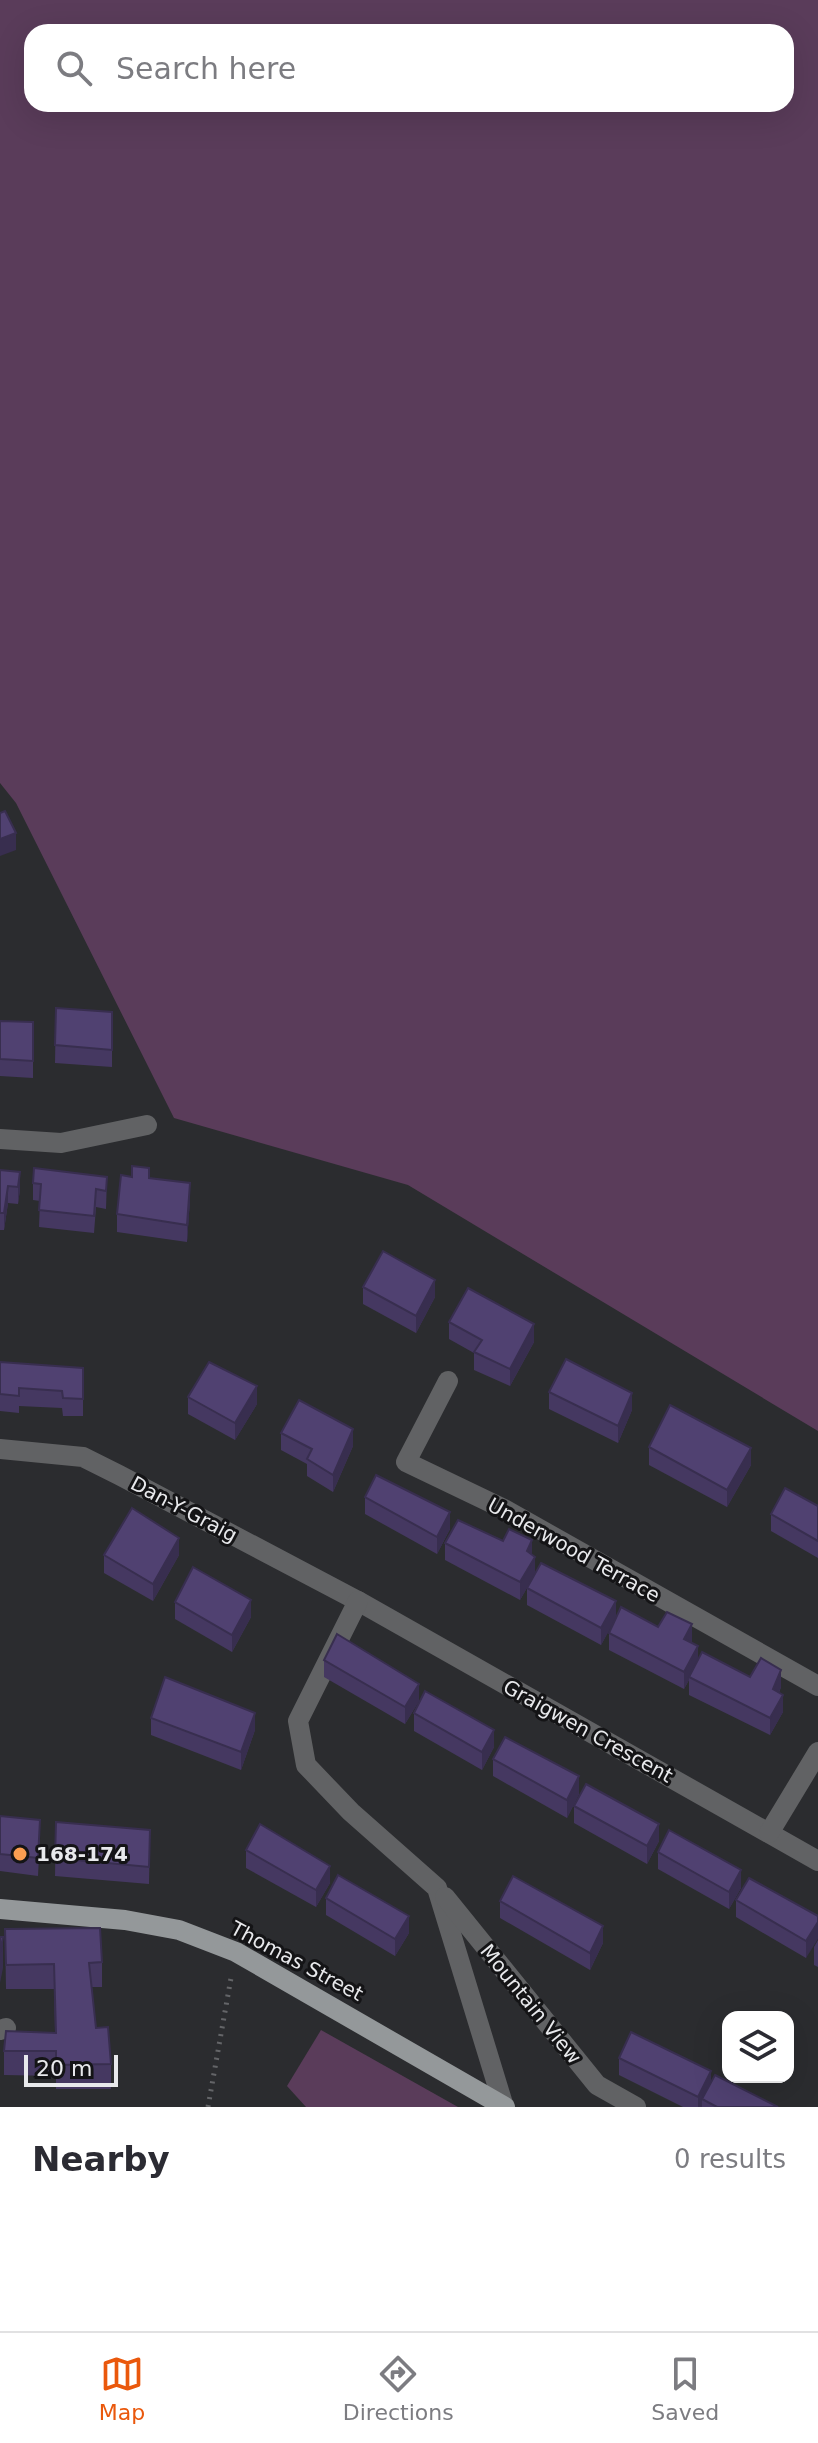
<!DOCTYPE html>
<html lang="en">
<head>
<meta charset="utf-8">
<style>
  body { margin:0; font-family:"DejaVu Sans",sans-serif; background:#f2f2f3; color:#2b2b33 }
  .controls { position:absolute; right:24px; bottom:24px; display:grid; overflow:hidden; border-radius:16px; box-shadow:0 8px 32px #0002 }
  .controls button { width:72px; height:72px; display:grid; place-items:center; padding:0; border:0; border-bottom:2px solid #e1e1e2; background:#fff; color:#2b2b33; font:40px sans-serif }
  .scale { position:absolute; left:24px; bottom:20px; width:94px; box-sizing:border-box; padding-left:8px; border:4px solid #e8e9ec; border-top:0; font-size:22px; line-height:28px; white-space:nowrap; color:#e8e9ec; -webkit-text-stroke:6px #141416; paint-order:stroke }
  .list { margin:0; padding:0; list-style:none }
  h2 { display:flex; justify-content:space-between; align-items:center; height:104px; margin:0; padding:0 32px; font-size:34px }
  h2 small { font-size:26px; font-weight:400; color:#7c7c81 }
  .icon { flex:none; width:44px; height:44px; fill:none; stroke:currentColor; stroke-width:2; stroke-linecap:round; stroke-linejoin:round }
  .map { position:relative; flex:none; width:818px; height:2107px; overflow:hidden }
  .search { position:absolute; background:#fff; box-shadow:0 8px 32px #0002; left:24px; right:24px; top:24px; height:88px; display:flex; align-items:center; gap:20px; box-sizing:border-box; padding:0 28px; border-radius:24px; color:#7c7c81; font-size:30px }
  .sheet { height:224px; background:#fff }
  nav { display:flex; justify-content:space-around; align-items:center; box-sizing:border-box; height:112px; border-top:2px solid #e1e1e2; background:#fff; font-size:22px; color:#7c7c81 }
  nav a { display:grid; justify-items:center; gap:4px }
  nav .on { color:#ea580c }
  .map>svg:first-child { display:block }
  .green { fill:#5a3c5a; fill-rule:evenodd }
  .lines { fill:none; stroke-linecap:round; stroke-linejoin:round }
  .path { stroke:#646568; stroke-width:5; stroke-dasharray:2 6; stroke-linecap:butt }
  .minor { stroke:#616264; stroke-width:20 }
  .major { stroke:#94989a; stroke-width:20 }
  .wall { fill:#453861 }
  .shaded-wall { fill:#382e4f }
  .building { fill:#504171; stroke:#382e4f; stroke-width:2 }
  .poi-dot { fill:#fb9e51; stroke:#141416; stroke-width:3 }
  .labels { text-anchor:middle; stroke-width:6; stroke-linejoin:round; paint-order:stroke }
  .street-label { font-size:20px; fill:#e8e9ec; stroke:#141416 }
  .poi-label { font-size:20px; font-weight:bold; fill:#e8e9ec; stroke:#141416; text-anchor:start }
</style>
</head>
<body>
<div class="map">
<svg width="818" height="2107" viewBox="0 0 818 2107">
  <rect width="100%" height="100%" fill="#2b2c2f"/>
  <g class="green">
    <path d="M0,0H818V1431L408,1185L174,1118L16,803L0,783ZM32,32H786V104H32Z"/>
    <polygon points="321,2030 458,2107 306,2107 287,2086"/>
  </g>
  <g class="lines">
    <polyline class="path" points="208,2107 231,1978"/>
    <g class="minor">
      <polyline points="0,1139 61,1143 147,1125"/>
      <polyline points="448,1381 406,1462 504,1509 818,1686"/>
      <polyline points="0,1449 83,1457 119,1475 358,1601 818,1861"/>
      <polyline points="358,1601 298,1721 306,1765 351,1812 437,1888 504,2107"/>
      <polyline points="769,1833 818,1752"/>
      <polyline points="445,1897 597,2085 636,2107"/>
      <polyline points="0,2030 6,2028"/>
    </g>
    <polyline class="major" points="0,1909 125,1920 179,1930 236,1952 505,2107"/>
  </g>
  <g class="wall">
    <polygon points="56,1008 112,1050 112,1067 55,1063"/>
    <polygon points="0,1021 33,1022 33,1078 0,1076"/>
    <polygon points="0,1170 20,1189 18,1204 8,1203 4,1230 0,1230"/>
    <polygon points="107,1177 106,1209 96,1207 94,1233 39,1227 40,1201 33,1200 33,1183"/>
    <polygon points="132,1177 190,1200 187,1242 117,1232 117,1214"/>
    <polygon points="363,1287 435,1297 416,1333 363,1304"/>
    <polygon points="449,1322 534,1342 510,1386 474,1370 474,1353 449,1339"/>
    <polygon points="0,1362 83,1368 83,1416 63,1416 62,1408 19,1406 19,1413 0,1411"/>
    <polygon points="549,1392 632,1410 618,1443 549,1409"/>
    <polygon points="188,1397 257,1404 235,1440 188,1414"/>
    <polygon points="281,1433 353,1446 333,1492 307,1476 307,1464 281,1450"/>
    <polygon points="649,1447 751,1465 727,1507 649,1465"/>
    <polygon points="365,1497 450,1529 437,1554 365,1514"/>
    <polygon points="818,1506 818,1558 771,1531 771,1514"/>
    <polygon points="445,1543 532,1555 535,1574 520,1600 445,1560"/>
    <polygon points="104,1555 179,1555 153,1601 104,1573"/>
    <polygon points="527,1588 616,1618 658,1627 692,1641 691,1643 698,1659 781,1687 779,1693 783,1712 770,1735 689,1695 689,1680 684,1689 609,1650 609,1633 614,1621 601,1645 527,1605"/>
    <polygon points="175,1602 251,1617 232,1652 175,1619"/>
    <polygon points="324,1660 419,1701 405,1724 324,1677"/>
    <polygon points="414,1713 494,1747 482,1770 414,1731"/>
    <polygon points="151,1718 255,1730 241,1770 151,1735"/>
    <polygon points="493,1759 579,1794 567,1818 493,1776"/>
    <polygon points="574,1806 659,1841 647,1864 574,1823"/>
    <polygon points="0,1816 40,1837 38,1876 0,1871"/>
    <polygon points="56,1822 150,1830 149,1884 55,1876"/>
    <polygon points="246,1850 330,1883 316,1907 246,1868"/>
    <polygon points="658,1852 741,1888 729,1909 658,1869"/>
    <polygon points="326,1898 409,1933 395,1956 326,1915"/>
    <polygon points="736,1900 818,1916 806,1958 736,1917"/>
    <polygon points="500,1901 603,1943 590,1970 500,1918"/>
    <polygon points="5,1929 102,1962 102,1987 92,1987 96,2028 111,2064 111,2089 56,2089 56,2076 4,2075 4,2051 55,2033 54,1989 6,1989"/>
    <polygon points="818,1940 818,1967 814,1965 814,1947"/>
    <polygon points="619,2058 711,2082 778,2107 683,2107 619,2075"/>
  </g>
  <g class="shaded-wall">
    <polygon points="16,833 16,850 0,856 0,839"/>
    <polygon points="20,1172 20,1189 18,1204 18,1187"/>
    <polygon points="190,1183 190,1200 187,1242 187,1225"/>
    <polygon points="8,1186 8,1203 4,1230 4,1213"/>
    <polygon points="435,1280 435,1297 416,1333 416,1316"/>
    <polygon points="534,1324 534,1342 510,1386 510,1369"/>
    <polygon points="257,1386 257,1404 235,1440 235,1423"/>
    <polygon points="632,1393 632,1410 618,1443 618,1426"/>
    <polygon points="353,1429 353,1446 333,1492 333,1475"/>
    <polygon points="751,1448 751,1465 727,1507 727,1490"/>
    <polygon points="450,1512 450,1529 437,1554 437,1537"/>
    <polygon points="179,1538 179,1555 153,1601 153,1584"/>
    <polygon points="532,1540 532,1557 527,1551"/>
    <polygon points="535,1557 535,1574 520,1600 520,1582"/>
    <polygon points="251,1600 251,1617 232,1652 232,1635"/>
    <polygon points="616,1601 616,1618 601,1645 601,1628"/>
    <polygon points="692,1624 692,1641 684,1657 684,1639"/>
    <polygon points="698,1646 698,1663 689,1677 689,1680 684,1689 684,1672"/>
    <polygon points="781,1670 781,1687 773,1707 773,1689"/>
    <polygon points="419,1684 419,1701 405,1724 405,1707"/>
    <polygon points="783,1695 783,1712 770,1735 770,1718"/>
    <polygon points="255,1713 255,1730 241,1770 241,1752"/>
    <polygon points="494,1730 494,1747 482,1770 482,1752"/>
    <polygon points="579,1776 579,1794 567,1818 567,1800"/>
    <polygon points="659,1824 659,1841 647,1864 647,1846"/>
    <polygon points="330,1866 330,1883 316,1907 316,1890"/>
    <polygon points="741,1870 741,1888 729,1909 729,1892"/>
    <polygon points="409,1916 409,1933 395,1956 395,1939"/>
    <polygon points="818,1922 818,1939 806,1958 806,1941"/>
    <polygon points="603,1926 603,1943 590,1970 590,1953"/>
    <polygon points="3,1937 3,1968 0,1983 0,1952"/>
    <polygon points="711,2071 711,2088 702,2099 702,2107 698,2107 698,2097"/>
  </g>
  <g class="building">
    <polygon points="5,811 16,833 0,839 0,813"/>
    <polygon points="56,1008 112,1012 112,1050 55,1045"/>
    <polygon points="0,1021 33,1022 33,1061 0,1059"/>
    <polygon points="132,1166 149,1168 149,1178 190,1183 187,1225 117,1214 121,1175 132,1177"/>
    <polygon points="34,1168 107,1177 106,1191 96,1189 94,1216 39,1210 41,1184 33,1183"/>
    <polygon points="0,1170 20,1172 18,1187 8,1186 4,1213 0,1213"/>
    <polygon points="383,1251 435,1280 416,1316 363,1287"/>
    <polygon points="468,1288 534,1324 510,1369 474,1352 482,1340 449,1322"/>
    <polygon points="566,1359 632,1393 618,1426 549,1392"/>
    <polygon points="0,1362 83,1368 83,1399 63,1398 62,1391 19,1388 19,1396 0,1394"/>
    <polygon points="209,1362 257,1386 235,1423 188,1397"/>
    <polygon points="299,1400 353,1429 333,1475 307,1459 312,1449 281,1433"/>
    <polygon points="670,1405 751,1448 727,1490 649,1447"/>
    <polygon points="376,1475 450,1512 437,1537 365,1497"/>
    <polygon points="785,1488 818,1506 818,1541 771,1514"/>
    <polygon points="132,1508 179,1538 153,1584 104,1555"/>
    <polygon points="458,1520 503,1541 509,1529 532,1540 527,1551 535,1557 520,1582 445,1543"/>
    <polygon points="541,1563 616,1601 601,1628 527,1588"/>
    <polygon points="193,1567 251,1600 232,1635 175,1602"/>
    <polygon points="621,1607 658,1627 667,1612 692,1624 684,1639 698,1646 684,1672 609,1633"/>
    <polygon points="337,1634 419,1684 405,1707 324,1660"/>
    <polygon points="702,1652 750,1677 761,1658 781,1670 773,1689 783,1695 770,1718 689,1677"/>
    <polygon points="165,1677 255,1713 241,1752 151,1718"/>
    <polygon points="425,1691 494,1730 482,1752 414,1713"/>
    <polygon points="505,1737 579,1776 567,1800 493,1759"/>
    <polygon points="586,1784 659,1824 647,1846 574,1806"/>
    <polygon points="0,1816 40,1820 38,1858 0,1854"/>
    <polygon points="56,1822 150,1830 149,1867 55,1858"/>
    <polygon points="260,1824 330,1866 316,1890 246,1850"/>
    <polygon points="669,1830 741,1870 729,1892 658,1852"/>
    <polygon points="338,1875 409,1916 395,1939 326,1898"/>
    <polygon points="513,1876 603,1926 590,1953 500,1901"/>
    <polygon points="749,1878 818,1916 818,1922 806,1941 736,1900"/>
    <polygon points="100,1928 102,1962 89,1963 96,2028 108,2027 111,2064 56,2065 56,2051 4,2051 6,2031 56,2033 54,1964 6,1965 5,1929"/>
    <polygon points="0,1937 3,1937 0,1952"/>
    <polygon points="631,2032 711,2071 698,2097 619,2058"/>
    <polygon points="715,2075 778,2107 717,2107 702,2099"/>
  </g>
  <circle class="poi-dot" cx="20" cy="1854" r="8"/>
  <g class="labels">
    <g class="street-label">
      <text transform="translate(184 1509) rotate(28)" y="7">Dan-Y-Graig</text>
      <text transform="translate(574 1550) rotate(29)" y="7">Underwood Terrace</text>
      <text transform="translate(588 1731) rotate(29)" y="7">Graigwen Crescent</text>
      <text transform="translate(297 1961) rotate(28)" y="7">Thomas Street</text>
      <text transform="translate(531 2004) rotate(51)" y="7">Mountain View</text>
    </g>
    <g class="poi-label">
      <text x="36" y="1861">168-174</text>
    </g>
  </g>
</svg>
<div class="controls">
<button><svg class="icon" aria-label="layers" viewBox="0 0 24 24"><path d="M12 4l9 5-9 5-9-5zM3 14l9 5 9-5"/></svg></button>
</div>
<div class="scale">20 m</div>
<div class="search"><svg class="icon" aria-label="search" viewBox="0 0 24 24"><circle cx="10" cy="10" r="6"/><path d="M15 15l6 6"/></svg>Search here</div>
</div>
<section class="sheet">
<h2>Nearby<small>0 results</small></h2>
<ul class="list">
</ul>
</section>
<nav>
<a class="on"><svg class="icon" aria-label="map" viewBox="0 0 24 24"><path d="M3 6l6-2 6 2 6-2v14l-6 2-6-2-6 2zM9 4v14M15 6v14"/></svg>Map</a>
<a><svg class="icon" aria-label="directions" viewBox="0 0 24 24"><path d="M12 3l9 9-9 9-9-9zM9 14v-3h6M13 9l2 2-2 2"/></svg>Directions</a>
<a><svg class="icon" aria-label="saved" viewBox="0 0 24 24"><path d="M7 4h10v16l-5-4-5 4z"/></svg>Saved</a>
</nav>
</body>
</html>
